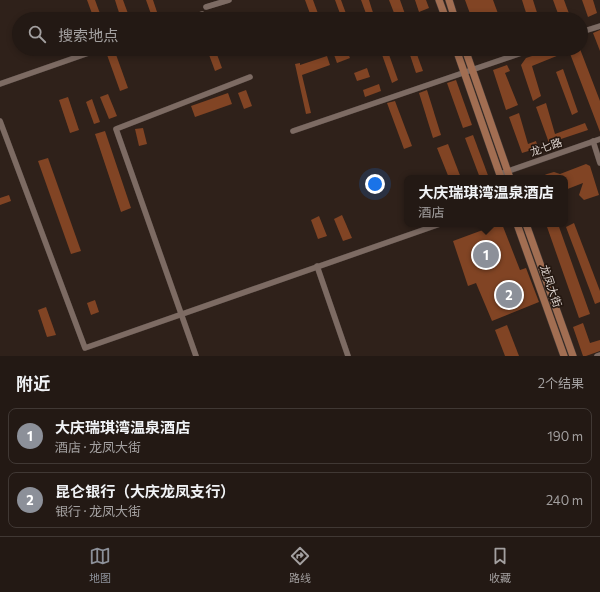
<!DOCTYPE html>
<html lang="zh">
<head>
<meta charset="utf-8">
<style>
  body { margin:0; font-family:Commissioner,"Noto Sans SC",sans-serif; background:#2f2622; color:#f1f3f6 }
  .you { position:absolute; left:375px; top:184px; width:14px; height:14px; margin:-10px; border:3px solid #fff; border-radius:50%; background:#1a73e8; box-shadow:0 0 0 6px #1a73e833 }
  .badge { display:grid; place-items:center; width:26px; height:26px; border-radius:50%; background:#8c9099; color:#fff; font-size:13px; font-weight:700 }
  .pin { position:absolute; translate:-50% -50%; border:2px solid #fff; box-shadow:0 1px 4px #0006 }
  .popup { position:absolute; left:404px; top:175px; width:164px; height:52px; box-sizing:border-box; display:grid; place-content:center; border-radius:8px; background:#231914; filter:drop-shadow(0 1px 3px #0005); font-size:13px; white-space:nowrap; color:#a3a0a0 }
  .popup b { font-size:15px; color:#f1f3f6 }
  .popup::after { content:''; position:absolute; left:50%; top:100%; margin-left:-8px; border:8px solid transparent; border-top-color:#231914 }
  .list { margin:0; padding:0; list-style:none }
  h2 { display:flex; justify-content:space-between; align-items:center; height:52px; margin:0; padding:0 16px; font-size:17px }
  h2 small { font-size:13px; font-weight:400; color:#a3a0a0 }
  .list li { display:grid; grid-template-columns:26px 1fr auto; gap:12px; align-items:center; box-sizing:border-box; height:56px; margin:0 8px 8px; padding:0 8px; border:1px solid #403834; border-radius:8px }
  .list b { display:block; font-size:15px; white-space:nowrap }
  .list p { margin:0; font-size:13px; white-space:nowrap; color:#a3a0a0 }
  .list em { font-size:13px; font-style:normal; color:#a3a0a0 }
  .icon { flex:none; width:22px; height:22px; fill:none; stroke:currentColor; stroke-width:2; stroke-linecap:round; stroke-linejoin:round }
  .map { position:relative; flex:none; width:600px; height:356px; overflow:hidden }
  .search { position:absolute; background:#231914; box-shadow:0 2px 6px #0003; left:12px; right:12px; top:12px; height:44px; display:flex; align-items:center; gap:10px; box-sizing:border-box; padding:0 14px; border-radius:22px; color:#a3a0a0; font-size:15px }
  .sheet { height:180px; background:#231914 }
  nav { display:flex; justify-content:space-around; align-items:center; box-sizing:border-box; height:56px; border-top:1px solid #403834; background:#231914; font-size:11px; color:#a3a0a0 }
  nav a { display:grid; justify-items:center; gap:2px }
  nav .on { color:#8c9099 }
  .map>svg:first-child { display:block }
  .building { fill:#814424 }
  .lines { fill:none; stroke-linecap:round; stroke-linejoin:round }
  .minor-casing { stroke:#4a3e39; stroke-width:6 }
  .major-casing { stroke:#4a3e39; stroke-width:8 }
  .minor { stroke:#7d6b63; stroke-width:5.5 }
  .major { stroke:#a26e52; stroke-width:7 }
  .labels { text-anchor:middle; stroke-width:3.5; stroke-linejoin:round; paint-order:stroke }
  .street-label { font-size:11px; fill:#ddd3ce; stroke:#251811 }
</style>
</head>
<body>
<div class="map">
<svg width="600" height="356" viewBox="0 0 600 356">
  <rect width="100%" height="100%" fill="#2f211a"/>
  <g class="building">
    <polygon points="87,0 95,0 102,19 94,19"/>
    <polygon points="115,0 123,0 130,19 121,19"/>
    <polygon points="146,0 153,0 157,12 151,14"/>
    <polygon points="305,0 313,0 320,19 312,19"/>
    <polygon points="335,0 341,0 348,19 342,19"/>
    <polygon points="361,0 369,0 375,19 368,19"/>
    <polygon points="389,0 400,0 405,14 396,18"/>
    <polygon points="415,0 426,0 429,8 419,12"/>
    <polygon points="465,0 493,0 500,19 472,19"/>
    <polygon points="522,0 533,0 539,19 528,19"/>
    <polygon points="553,0 564,0 571,19 560,19"/>
    <polygon points="582,0 593,0 597,13 588,17"/>
    <polygon points="600,30 600,51 593,33"/>
    <polygon points="114,49 128,88 120,91 106,52"/>
    <polygon points="215,49 222,68 215,71 208,52"/>
    <polygon points="341,49 346,49 350,58 337,63 333,52"/>
    <polygon points="380,49 387,49 398,80 392,83"/>
    <polygon points="408,49 415,49 423,71 416,73"/>
    <polygon points="484,49 503,49 486,56"/>
    <polygon points="553,49 580,49 600,101 600,132 569,51 532,66 541,96 533,101 521,65 526,58"/>
    <polygon points="327,56 330,65 302,75 311,113 306,114 295,64 300,63 300,65"/>
    <polygon points="507,65 510,71 505,73 518,105 506,110 493,70"/>
    <polygon points="367,68 370,77 357,81 354,73"/>
    <polygon points="563,69 578,112 572,115 556,72"/>
    <polygon points="456,80 472,125 463,128 447,83"/>
    <polygon points="379,84 381,91 365,97 363,90"/>
    <polygon points="246,90 252,106 244,109 238,93"/>
    <polygon points="427,90 441,135 433,138 419,93"/>
    <polygon points="228,93 232,104 195,117 191,106"/>
    <polygon points="108,94 117,116 109,119 100,97"/>
    <polygon points="68,97 79,130 70,133 59,100"/>
    <polygon points="92,99 100,122 94,124 86,102"/>
    <polygon points="395,101 412,146 404,149 387,103"/>
    <polygon points="546,103 555,134 585,123 588,130 549,143 536,107"/>
    <polygon points="519,113 528,144 536,141 538,148 522,153 509,117"/>
    <polygon points="143,128 147,144 139,146 135,129"/>
    <polygon points="105,131 131,208 121,212 95,134"/>
    <polygon points="473,135 489,178 480,178 465,138"/>
    <polygon points="448,144 461,178 449,178 437,148"/>
    <polygon points="48,158 81,251 71,254 38,161"/>
    <polygon points="586,164 590,166 599,195 584,200 579,195 583,183 565,190 565,178 538,178 547,174 554,172 560,174"/>
    <polygon points="9,195 11,201 0,205 0,198"/>
    <polygon points="342,215 352,238 343,241 334,219"/>
    <polygon points="319,216 327,236 318,239 311,220"/>
    <polygon points="574,223 600,291 600,302 595,304 566,227"/>
    <polygon points="499,224 502,224 520,270 526,268 539,302 492,321 476,283 468,286 453,241"/>
    <polygon points="546,224 558,224 590,314 579,318"/>
    <polygon points="95,300 99,312 91,315 87,303"/>
    <polygon points="46,307 56,335 47,337 38,310"/>
    <polygon points="583,323 590,343 600,340 600,351 586,356 583,356 573,327"/>
    <polygon points="507,325 519,356 505,356 495,330"/>
  </g>
  <g class="lines">
    <g class="minor-casing">
      <g id="minor">
        <polyline points="206,7 229,0"/>
        <polyline points="187,19 202,14"/>
        <polyline points="581,32 600,26"/>
        <polyline points="0,84 100,49"/>
        <polyline points="0,121 85,348 440,224"/>
        <polyline points="293,131 533,49"/>
        <polyline points="593,141 600,163"/>
        <polyline points="500,174 600,139"/>
        <polyline points="317,266 348,356"/>
        <polyline points="196,356 116,129 250,77"/>
        <polyline points="597,356 600,355"/>
      </g>
    </g>
    <g class="major-casing">
      <g id="major">
        <polyline points="439,0 446,19"/>
        <polyline points="449,0 455,19"/>
        <polyline points="456,49 501,178"/>
        <polyline points="465,49 510,178"/>
        <polyline points="517,224 564,356"/>
        <polyline points="526,224 573,356"/>
      </g>
    </g>
    <use href="#minor" class="minor"/>
    <use href="#major" class="major"/>
  </g>
  <g class="labels">
    <g class="street-label">
      <text transform="translate(546 147) rotate(-19)" y="4">龙七路</text>
      <text transform="translate(551 286) rotate(71)" y="4">龙凤大街</text>
    </g>
  </g>
</svg>
<div class="you"></div>
<div class="pin badge" style="left:486px;top:255px">1</div>
<div class="popup"><b>大庆瑞琪湾温泉酒店</b>酒店</div>
<div class="pin badge" style="left:509px;top:295px">2</div>
<div class="search"><svg class="icon" aria-label="search" viewBox="0 0 24 24"><circle cx="10" cy="10" r="6"/><path d="M15 15l6 6"/></svg>搜索地点</div>
</div>
<section class="sheet">
<h2>附近<small>2个结果</small></h2>
<ul class="list">
<li><span class="badge">1</span><div><b>大庆瑞琪湾温泉酒店</b><p>酒店 · 龙凤大街</p></div><em>190 m</em></li>
<li><span class="badge">2</span><div><b>昆仑银行（大庆龙凤支行）</b><p>银行 · 龙凤大街</p></div><em>240 m</em></li>
</ul>
</section>
<nav>
<a class="on"><svg class="icon" aria-label="map" viewBox="0 0 24 24"><path d="M3 6l6-2 6 2 6-2v14l-6 2-6-2-6 2zM9 4v14M15 6v14"/></svg>地图</a>
<a><svg class="icon" aria-label="directions" viewBox="0 0 24 24"><path d="M12 3l9 9-9 9-9-9zM9 14v-3h6M13 9l2 2-2 2"/></svg>路线</a>
<a><svg class="icon" aria-label="saved" viewBox="0 0 24 24"><path d="M7 4h10v16l-5-4-5 4z"/></svg>收藏</a>
</nav>
</body>
</html>
